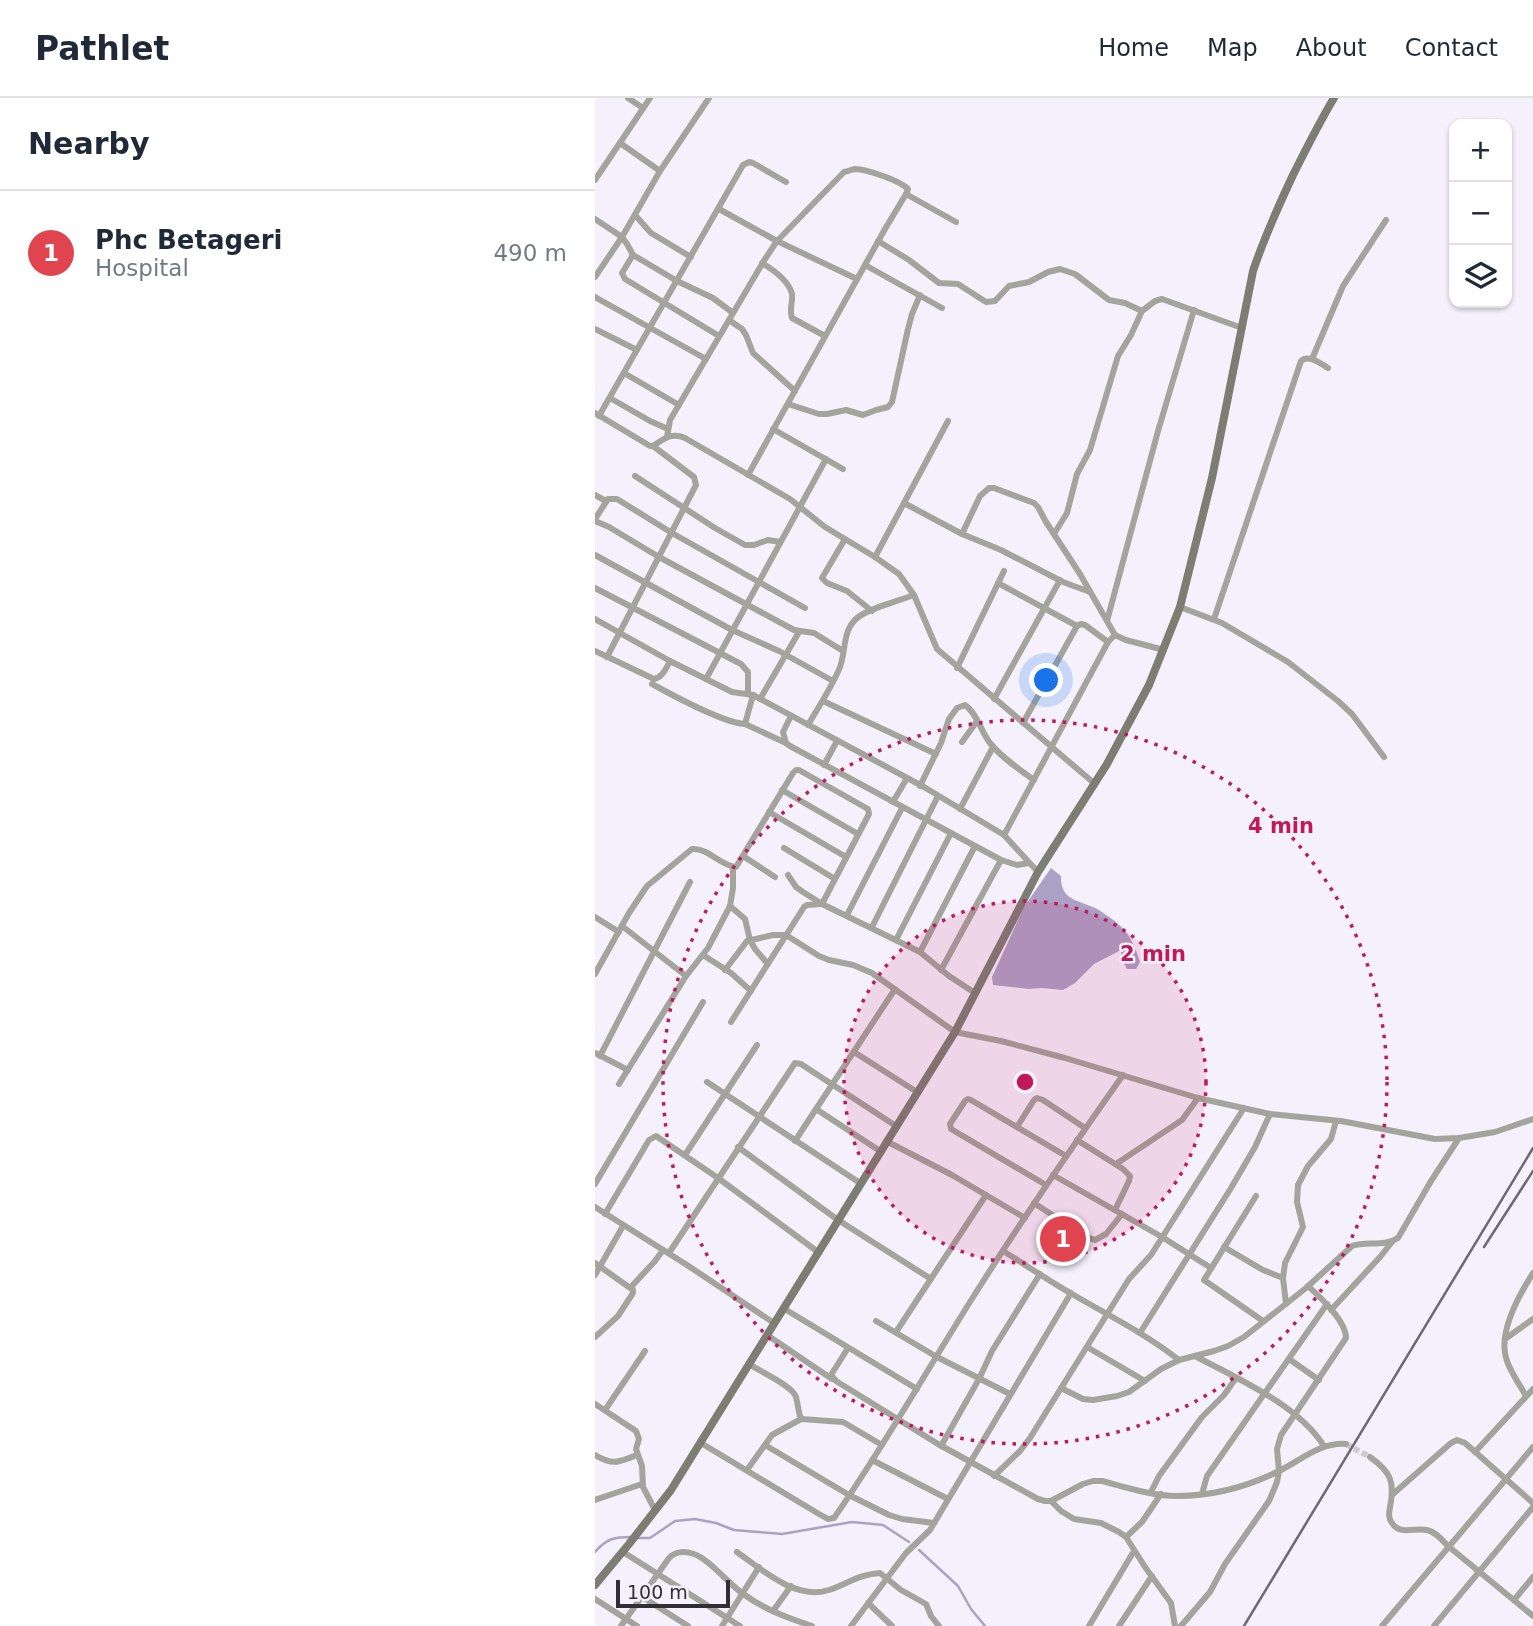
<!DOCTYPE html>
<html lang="en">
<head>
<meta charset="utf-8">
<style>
  body { margin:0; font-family:"DejaVu Sans",sans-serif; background:#f6f6f7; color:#1f2937 }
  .controls { position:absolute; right:21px; top:21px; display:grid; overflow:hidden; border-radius:14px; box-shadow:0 2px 5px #0004 }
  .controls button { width:63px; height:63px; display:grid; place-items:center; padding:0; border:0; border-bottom:2px solid #e0e1e3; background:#fff; color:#1f2937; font:35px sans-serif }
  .scale { position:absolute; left:21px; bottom:18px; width:114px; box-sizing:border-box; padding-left:7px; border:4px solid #312f36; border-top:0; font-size:19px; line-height:24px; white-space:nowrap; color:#312f36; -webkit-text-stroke:5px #f4f1fc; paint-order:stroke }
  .you { position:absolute; left:452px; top:583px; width:24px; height:24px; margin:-18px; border:5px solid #fff; border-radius:50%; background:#1a73e8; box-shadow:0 0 0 10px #1a73e833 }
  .badge { display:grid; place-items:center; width:46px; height:46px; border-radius:50%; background:#1a73e8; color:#fff; font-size:23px; font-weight:700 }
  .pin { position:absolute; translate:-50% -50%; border:4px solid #fff; box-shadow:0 2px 7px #0006 }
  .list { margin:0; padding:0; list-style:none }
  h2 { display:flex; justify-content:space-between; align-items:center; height:91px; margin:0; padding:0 28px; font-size:30px }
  h2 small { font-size:23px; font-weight:400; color:#747a83 }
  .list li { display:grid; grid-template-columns:46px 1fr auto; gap:21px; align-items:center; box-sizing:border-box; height:126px; padding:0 28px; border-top:2px solid #e0e1e3 }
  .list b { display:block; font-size:26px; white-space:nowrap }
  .list p { margin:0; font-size:23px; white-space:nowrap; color:#747a83 }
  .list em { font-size:23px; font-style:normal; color:#747a83 }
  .icon { flex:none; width:38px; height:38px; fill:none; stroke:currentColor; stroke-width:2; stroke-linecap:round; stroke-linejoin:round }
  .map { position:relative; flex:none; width:938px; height:1528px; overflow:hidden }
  header { display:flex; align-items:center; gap:42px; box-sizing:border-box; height:98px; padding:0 35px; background:#fff; border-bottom:2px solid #e0e1e3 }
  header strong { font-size:33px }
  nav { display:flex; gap:38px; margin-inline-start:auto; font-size:24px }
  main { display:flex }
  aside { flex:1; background:#fff }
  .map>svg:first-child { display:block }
  .water { fill:#aba1c5 }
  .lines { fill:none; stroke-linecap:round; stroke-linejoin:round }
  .stream { stroke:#aba1c5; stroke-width:2.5 }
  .street-tunnel { stroke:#cdcad4; stroke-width:6; stroke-dasharray:6 3; stroke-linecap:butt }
  .street { stroke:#a3a49c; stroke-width:6 }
  .secondary { stroke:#7d7e72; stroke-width:8 }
  .rail { stroke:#6b6971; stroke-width:2.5 }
  .ring { fill:none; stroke:#c2185b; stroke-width:3.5; stroke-dasharray:3.5 7 }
  .centre { fill:#c2185b; stroke:#f4f1fc; stroke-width:3.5 }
  .ring-label { font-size:21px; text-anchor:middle; font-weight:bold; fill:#c2185b; stroke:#f4f1fc; stroke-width:5; stroke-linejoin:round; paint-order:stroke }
</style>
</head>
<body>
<header>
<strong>Pathlet</strong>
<nav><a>Home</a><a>Map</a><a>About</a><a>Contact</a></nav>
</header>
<main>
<aside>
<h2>Nearby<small></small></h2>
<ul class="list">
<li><span class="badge" style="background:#e0444e">1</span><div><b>Phc Betageri</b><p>Hospital</p></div><em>490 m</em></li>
</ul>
</aside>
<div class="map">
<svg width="938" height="1528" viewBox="0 0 938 1528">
  <rect width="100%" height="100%" fill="#f4f1fc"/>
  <path class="water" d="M456,770L466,778C465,804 486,802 504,812C510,816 517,821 522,825C535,835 540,849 545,864L541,871H532L527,862L526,852L499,866L480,885L468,892L446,890L434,891L398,887L397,879L429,809Z"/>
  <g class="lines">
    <g class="stream">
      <polyline points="44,1440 55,1440 80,1423 100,1421 121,1425 139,1432 187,1436 257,1424 288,1427 314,1444"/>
      <polyline points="324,1452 363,1488 376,1511 390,1528"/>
      <path d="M0,1454C12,1440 20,1439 37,1439"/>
    </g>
    <polyline class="street-tunnel" points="751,1346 775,1359"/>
    <g class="street">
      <polyline points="33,0 48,10"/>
      <polyline points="25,45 65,73"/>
      <polyline points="0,82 55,0"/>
      <polyline points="311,96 361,124"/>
      <polyline points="124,111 182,143 262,181"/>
      <polyline points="40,117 56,135 96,159"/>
      <polyline points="0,121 27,139 32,146 38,157 82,183 118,200 138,215"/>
      <polyline points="283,143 314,162 344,185 363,186 391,204 400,203 414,188 434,184 453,174 465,171 480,176 514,202 530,205 547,213"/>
      <polyline points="38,157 27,175 30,181 124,238"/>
      <path d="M167,165C177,171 194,183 197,196C198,204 194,211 197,220L230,238"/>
      <polyline points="270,167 347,210"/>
      <polyline points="0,179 27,139 65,73 114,0"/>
      <polyline points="0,199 111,261"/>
      <polyline points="134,222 147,231 151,237 158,255 200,293"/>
      <polyline points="0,231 42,252"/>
      <polyline points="717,261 748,188 791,122"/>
      <polyline points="29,275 84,307"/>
      <polyline points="15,300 55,323 73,331"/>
      <polyline points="193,306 224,316 232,316 251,312 268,317 281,312 293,309 297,304 313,231 317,216 325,197"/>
      <path d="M0,315L55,348H58C69,341 76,334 90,340L195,401L230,429L280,459L304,476L319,497L342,551L500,686"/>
      <polyline points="4,318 148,67 154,64 158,65 191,84"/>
      <polyline points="178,331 248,371"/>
      <path d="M72,339L75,322L170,161L182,143L249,74C254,73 255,72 260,71C271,71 306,83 313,91L311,96L290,131L153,377"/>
      <polyline points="40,378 120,430 150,447 159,447 173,442 185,444"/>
      <polyline points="0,397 11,403"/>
      <polyline points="309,405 367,436 406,452 468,484 495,494"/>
      <polyline points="0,421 13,401 22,401 77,435 210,510"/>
      <polyline points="0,423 14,429 64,459 199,532 219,535 248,553"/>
      <polyline points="367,436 385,398 394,390 399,390 439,405 443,409 451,424 485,476 520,537 531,542 569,552"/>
      <polyline points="459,436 472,415 482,376 495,352 523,258 536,237 547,213 560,203 567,201 647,230"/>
      <polyline points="250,441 227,480 232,485 252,493 277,513"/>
      <polyline points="0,457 137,532 184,553 238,583"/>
      <polyline points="280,459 353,323"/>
      <polyline points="403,485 482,528"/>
      <polyline points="0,490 146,566 153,574 153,596"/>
      <polyline points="585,509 627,525 693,564 743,603 757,616 789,659"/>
      <polyline points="0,521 75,563"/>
      <path d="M619,521L706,263C713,256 725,265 733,270"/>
      <polyline points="512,523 563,333 599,212"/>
      <path d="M0,553L59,581C68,579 71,570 75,563L137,594L158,597L329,689L409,737L443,774"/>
      <polyline points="12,559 101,387 99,379 58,348"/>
      <polyline points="362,570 409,473"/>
      <polyline points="111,581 231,361"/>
      <path d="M57,586C77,597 129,625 150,626L191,645"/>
      <polyline points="165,601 204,534"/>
      <polyline points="399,601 465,482"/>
      <polyline points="228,603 341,656"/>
      <polyline points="196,618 188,634 191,645 195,648 406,762 422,767 434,765"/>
      <polyline points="428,625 482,528 486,526 490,527 513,544"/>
      <polyline points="150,626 158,597"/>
      <path d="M213,627C224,608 237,589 245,569C252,550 246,528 268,516C282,508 303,503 319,497"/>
      <polyline points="367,644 382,623"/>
      <polyline points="229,667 242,643"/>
      <path d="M325,688L346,645L354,621L362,610L370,607C382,615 386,634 395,645C407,660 424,671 439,682"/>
      <polyline points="187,692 263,736"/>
      <polyline points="298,704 312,680"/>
      <polyline points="365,711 398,649"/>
      <polyline points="174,714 251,759"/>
      <polyline points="409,737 513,544 520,537"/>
      <polyline points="189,750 240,781"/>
      <polyline points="148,758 180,779"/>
      <polyline points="193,777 201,789 208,794 227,806 325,854 354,878 380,895"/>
      <polyline points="135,808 150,821 155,842 160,851 173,866"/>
      <polyline points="252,817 307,710"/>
      <polyline points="0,819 24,834"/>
      <polyline points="27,828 91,878"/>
      <polyline points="277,829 343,698"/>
      <polyline points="301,842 356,735"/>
      <polyline points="325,854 380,748"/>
      <polyline points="108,857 136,875 156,893"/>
      <polyline points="130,872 152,843 178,837 191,837 224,858 234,862 258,867 277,875 360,934 406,943 470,960 603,1000 675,1016 746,1023 840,1041 864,1040 900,1034 938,1021"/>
      <polyline points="346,872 406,762"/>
      <path d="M0,876L34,815L52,788L97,751C114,750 125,768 141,769L198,675L201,672H204L273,711L274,716L227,806L212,807L209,809L136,924"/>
      <polyline points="259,954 322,994"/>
      <polyline points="0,955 33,972"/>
      <polyline points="5,958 95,784"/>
      <polyline points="112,984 265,1085"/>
      <polyline points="24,986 91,878 113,850 135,808 138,790 138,769"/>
      <polyline points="221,1011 285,1053"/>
      <polyline points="422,1029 439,1002 442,1000 448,1002 490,1030"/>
      <polyline points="482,1042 528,1071 535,1078 534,1083 520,1112"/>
      <polyline points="200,1043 300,891"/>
      <polyline points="291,1043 357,1077 430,1120"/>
      <polyline points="143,1049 243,1122 336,1181"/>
      <polyline points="90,1057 162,947"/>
      <polyline points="521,1066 587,1022 603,1000"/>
      <polyline points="458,1077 567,1139 616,1170"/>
      <polyline points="0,1086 108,904"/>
      <polyline points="451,1087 356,1031 355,1026 370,1003 373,1001 376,1002 471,1058"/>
      <polyline points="661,1098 609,1182 668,1223"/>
      <polyline points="439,1105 491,1139 500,1142 511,1136 527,1116"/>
      <polyline points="0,1109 92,1167 179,1225"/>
      <polyline points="10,1116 54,1042 61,1038 123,1080 223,1154"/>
      <polyline points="629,1149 668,1172 688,1180"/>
      <path d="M408,1153C431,1167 454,1183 477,1196C513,1217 551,1236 584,1262"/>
      <polyline points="74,1155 200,965 206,966 301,1028"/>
      <polyline points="0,1165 38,1192 38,1195 23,1218 0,1239"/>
      <polyline points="0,1177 28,1128"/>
      <polyline points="36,1189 60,1163 68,1152"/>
      <polyline points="691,1206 688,1180 690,1165 708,1129 702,1104 703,1087 713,1068 736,1041 741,1023"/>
      <polyline points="188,1210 322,1291"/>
      <polyline points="736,1212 785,1159 797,1144"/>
      <polyline points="281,1223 342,1259 415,1296"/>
      <polyline points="301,1234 391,1097"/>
      <polyline points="545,1235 636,1090 660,1049 675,1016"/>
      <polyline points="172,1237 237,1281"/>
      <polyline points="910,1241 938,1221"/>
      <polyline points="492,1249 550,1283"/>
      <path d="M253,1250L236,1277L241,1283L343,1346L443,1401L450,1403H456L488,1386L498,1383H507C530,1389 558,1398 582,1398C616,1398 651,1389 682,1374C705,1363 725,1344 751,1346"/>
      <path d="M600,1258C643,1281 702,1306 729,1348"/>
      <polyline points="694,1261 724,1282"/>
      <path d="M154,1266C164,1273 198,1288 201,1299C203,1306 203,1313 206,1321"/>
      <path d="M466,1290L488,1301L498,1302L522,1298L534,1294L566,1271L584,1262L619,1253L633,1248L649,1239L711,1190L757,1148C772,1143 789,1149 803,1140L836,1083L864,1040"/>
      <path d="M931,1298C925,1287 916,1275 912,1263C902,1237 924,1197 938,1175"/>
      <polyline points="0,1306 41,1333 44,1341 41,1351 47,1368 48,1389 60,1412"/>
      <polyline points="10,1312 50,1253"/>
      <path d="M106,1345L224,1416L233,1421L239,1420C292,1344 337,1263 387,1185C432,1114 480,1045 528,977"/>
      <polyline points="170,1347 254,1397 294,1417 307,1421 339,1425"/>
      <polyline points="346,1348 384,1281 397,1253 445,1176"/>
      <polyline points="880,1354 938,1291"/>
      <path d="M0,1357C19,1368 23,1364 42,1357"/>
      <path d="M775,1359C796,1374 800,1384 795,1409C794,1415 793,1420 797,1425C805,1438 820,1429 832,1432C841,1434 847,1442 853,1448L938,1518"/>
      <polyline points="277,1362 353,1401"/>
      <polyline points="152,1372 177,1337 206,1321 248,1324 287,1347"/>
      <polyline points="399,1378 425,1353 435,1340 534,1181 556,1157 649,1010"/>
      <polyline points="556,1394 564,1378 607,1319 629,1297 641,1280"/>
      <polyline points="607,1396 612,1378 732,1206"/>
      <polyline points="798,1396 856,1345 862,1342 870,1345 938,1405"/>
      <polyline points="0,1402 47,1386"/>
      <polyline points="456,1403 466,1413 479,1421 506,1425 524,1434 531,1439 550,1469 576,1505 580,1528"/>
      <polyline points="531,1439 547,1424 566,1396"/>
      <polyline points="28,1454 145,1528"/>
      <path d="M142,1454C166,1471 201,1503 234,1492C252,1486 265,1476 285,1475L306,1492L331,1506L336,1518L344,1528"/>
      <polyline points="46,1498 93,1528"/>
      <polyline points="0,1501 42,1528"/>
      <polyline points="919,1502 938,1479"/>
      <polyline points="273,1505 297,1528"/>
      <polyline points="178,1513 196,1488"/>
      <path d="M26,1528L74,1460C81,1453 90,1453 99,1456C114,1461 133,1485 147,1495C168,1511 193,1520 217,1528"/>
      <polyline points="127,1528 164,1469"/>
      <polyline points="256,1528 311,1455 335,1432 476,1195"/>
      <polyline points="494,1528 539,1453"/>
      <polyline points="524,1528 557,1478"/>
      <path d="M586,1528L615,1494L630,1466L674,1403L682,1384L684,1373L682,1351L686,1337L751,1240C751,1223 726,1200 713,1188"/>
      <polyline points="787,1528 938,1349"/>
      <polyline points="839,1528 938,1409"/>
    </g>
    <path class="secondary" d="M0,1487L34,1446L76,1392L360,934L443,774L512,666L554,587L585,509L617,380L658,173C669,140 683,109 698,77C711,51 724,25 739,0"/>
    <g class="rail">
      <polyline points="889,1149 938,1073"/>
      <polyline points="649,1528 938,1050"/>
    </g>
  </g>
  <circle cx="430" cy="984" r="181" fill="#c2185b" fill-opacity=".12"/>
  <g class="ring">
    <circle cx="430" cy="984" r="181"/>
    <circle cx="430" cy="984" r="362"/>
  </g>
  <circle cx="430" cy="984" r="10" class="centre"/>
  <g class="ring-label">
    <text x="686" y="735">4 min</text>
    <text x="558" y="863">2 min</text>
  </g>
</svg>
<div class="controls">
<button>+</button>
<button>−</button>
<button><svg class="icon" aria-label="layers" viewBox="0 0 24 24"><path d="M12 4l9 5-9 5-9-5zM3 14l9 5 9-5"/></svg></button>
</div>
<div class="scale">100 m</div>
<div class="you"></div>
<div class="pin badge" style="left:468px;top:1141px;background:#e0444e">1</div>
</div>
</main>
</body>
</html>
